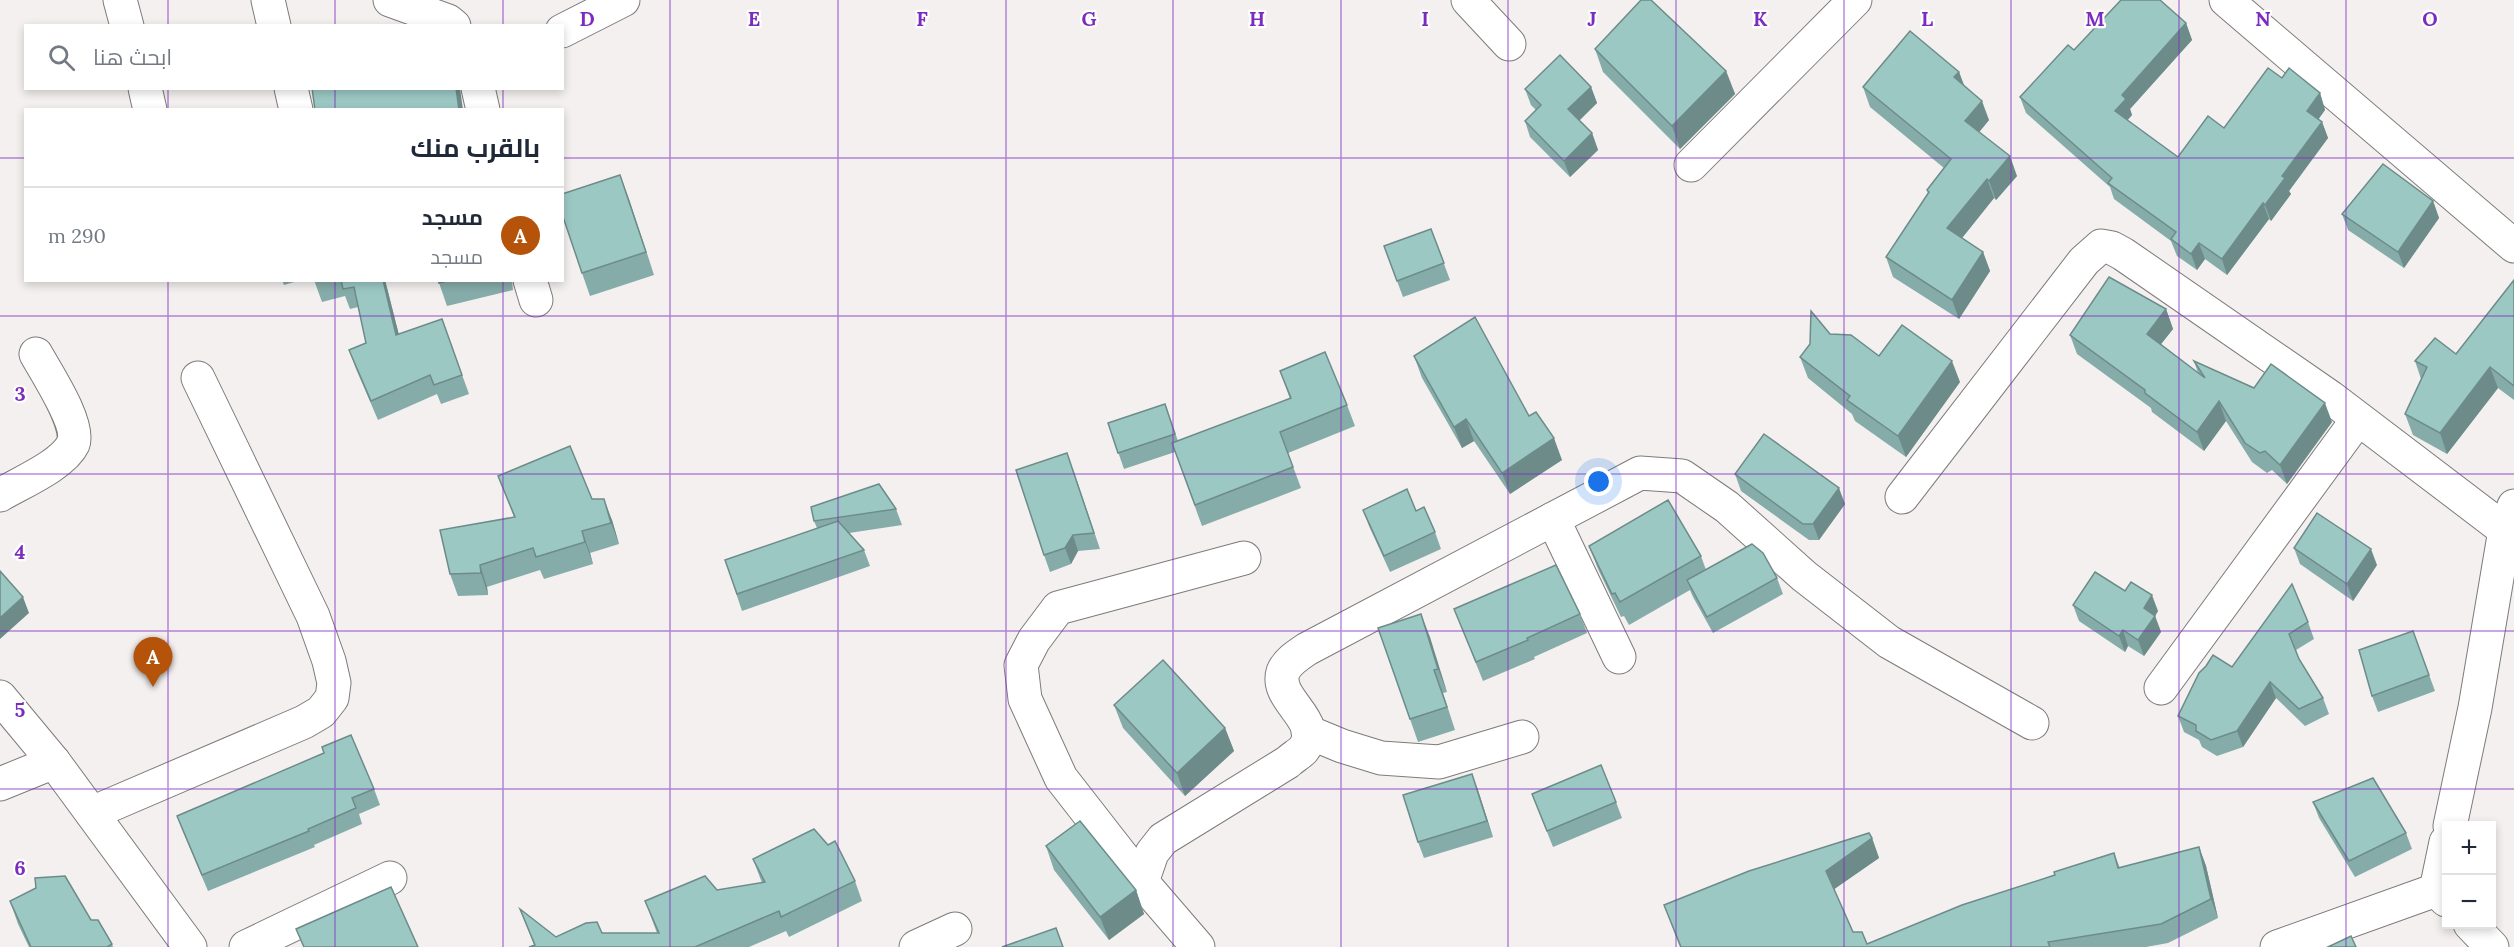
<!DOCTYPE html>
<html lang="ar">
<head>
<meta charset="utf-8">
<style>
  body { margin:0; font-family:Lora,Cairo,serif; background:#f2f2f3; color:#1f2937; direction:rtl }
  .controls { position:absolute; right:18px; bottom:18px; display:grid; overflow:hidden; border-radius:0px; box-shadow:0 3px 9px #0003 }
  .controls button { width:54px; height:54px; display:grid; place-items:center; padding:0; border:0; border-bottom:2px solid #e0e1e3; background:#fff; color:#1f2937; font:30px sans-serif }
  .you { position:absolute; left:1599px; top:482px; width:21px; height:21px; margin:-15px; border:4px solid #fff; border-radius:50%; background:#1a73e8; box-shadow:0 0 0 9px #1a73e833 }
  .badge { display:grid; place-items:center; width:39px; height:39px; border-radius:50%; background:#b45309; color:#fff; font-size:20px; font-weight:700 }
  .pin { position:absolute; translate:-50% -50px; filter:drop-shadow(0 2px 3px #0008) }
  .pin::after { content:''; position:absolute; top:32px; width:21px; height:18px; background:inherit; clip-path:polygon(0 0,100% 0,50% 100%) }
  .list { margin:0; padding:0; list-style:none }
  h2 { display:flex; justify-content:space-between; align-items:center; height:78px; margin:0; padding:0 24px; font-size:26px }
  h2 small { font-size:20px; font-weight:400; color:#747a83 }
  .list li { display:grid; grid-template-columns:39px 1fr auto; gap:18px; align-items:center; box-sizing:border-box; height:96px; padding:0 24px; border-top:2px solid #e0e1e3 }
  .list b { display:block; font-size:22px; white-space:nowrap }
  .list p { margin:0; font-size:20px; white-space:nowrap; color:#747a83 }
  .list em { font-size:20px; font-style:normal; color:#747a83 }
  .icon { flex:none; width:33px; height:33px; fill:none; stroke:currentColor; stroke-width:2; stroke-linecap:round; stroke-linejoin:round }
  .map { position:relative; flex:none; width:2514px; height:947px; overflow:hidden; direction:ltr }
  .search { position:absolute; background:#fff; box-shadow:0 3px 9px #0003; left:24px; top:24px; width:540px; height:66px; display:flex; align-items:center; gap:15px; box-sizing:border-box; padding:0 21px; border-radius:0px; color:#747a83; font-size:22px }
  .panel { position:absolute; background:#fff; box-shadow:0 3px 9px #0003; left:24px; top:108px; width:540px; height:174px; border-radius:0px; direction:rtl }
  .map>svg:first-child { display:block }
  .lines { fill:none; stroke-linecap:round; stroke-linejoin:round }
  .street-casing { stroke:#7e7b7a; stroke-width:35 }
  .street { stroke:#fff; stroke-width:33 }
  .wall { fill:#86aca9 }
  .shaded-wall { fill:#6d8c89 }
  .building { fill:#9cc8c4; stroke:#6d8c89; stroke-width:1.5 }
  .grid { fill:none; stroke:#7b2cbf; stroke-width:1.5; stroke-opacity:0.55 }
  .grid-label { font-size:20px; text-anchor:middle; font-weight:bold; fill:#7b2cbf; stroke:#fffefe; stroke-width:4.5; stroke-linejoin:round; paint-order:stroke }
</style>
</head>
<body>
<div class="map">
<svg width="2514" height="947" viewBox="0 0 2514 947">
  <rect width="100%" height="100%" fill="#f3f0ef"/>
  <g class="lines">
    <g class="street-casing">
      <g id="street">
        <polyline points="120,0 127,26"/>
        <polyline points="268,0 274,26"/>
        <polyline points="390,0 448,21 454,26"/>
        <polyline points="1468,0 1509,44"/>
        <polyline points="2226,0 2514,246"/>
        <polyline points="562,31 623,0"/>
        <polyline points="145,88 150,110"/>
        <polyline points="291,88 296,110"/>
        <polyline points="478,88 483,110"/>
        <polyline points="1691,165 1855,0"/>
        <polyline points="530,280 536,300"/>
        <path d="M0,495C20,483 63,465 73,444C81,425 46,372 36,354"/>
        <polyline points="1902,497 2084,261 2101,246 2112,248 2123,254 2330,397 2505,530"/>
        <polyline points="1553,519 1619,657"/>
        <polyline points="2161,688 2358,419"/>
        <polyline points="0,697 54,762 190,947"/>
        <polyline points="1308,732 1342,746 1381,758 1439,762 1522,737"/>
        <polyline points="0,784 54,762"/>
        <polyline points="92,813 304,722 321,712 332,698 334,683 329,661 313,616 198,378"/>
        <polyline points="2450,826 2475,708 2505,530 2514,506"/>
        <polyline points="2446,842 2436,890 2446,900"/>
        <polyline points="1142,882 1061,778 1025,699 1021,665 1034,640 1058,608 1244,558"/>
        <polyline points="2470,924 2492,947"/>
        <polyline points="246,947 390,878"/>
        <polyline points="916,947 955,929"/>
        <path d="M1198,947L1142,882L1152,853L1163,839L1288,762C1292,758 1299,754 1303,750C1326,721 1274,701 1283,672C1287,662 1298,655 1307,649L1640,473L1682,476L1727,507L1804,576L1889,642L2032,723"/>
        <polyline points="2277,947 2436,890"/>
      </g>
    </g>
    <use href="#street" class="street"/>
  </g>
  <g class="wall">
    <polygon points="2186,23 2192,40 2130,109 2132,115 2127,120 2178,157 2224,128 2282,78 2320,93 2325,110 2318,119 2322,122 2328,138 2289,191 2291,194 2271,221 2269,219 2227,275 2205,259 2197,270 2177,256 2171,241 2114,199 2110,187 2026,113 2020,97 2074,50"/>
    <polygon points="1595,49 1726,71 1735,94 1680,149 1603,72"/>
    <polygon points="1959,72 1964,85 1989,120 1979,132 2017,176 1996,200 1994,198 1962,238 1983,252 1990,271 1959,319 1893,277 1886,257 1928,194 1927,190 1944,168 1870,107 1863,87"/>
    <polygon points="1591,87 1597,103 1579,120 1592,133 1598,150 1570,177 1530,137 1525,121 1536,110 1531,105 1525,89"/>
    <polygon points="620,175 654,275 590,296 582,273"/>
    <polygon points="2433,201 2439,218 2404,268 2348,230 2342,214"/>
    <polygon points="1431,229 1450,280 1403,297 1384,246"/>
    <polygon points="282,280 301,280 284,285"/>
    <polygon points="314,280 385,280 399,335 442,319 469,394 441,404 437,394 378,420 356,369 349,350 366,343 358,307 350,309 345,296 322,302"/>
    <polygon points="438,280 512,280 513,290 447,306"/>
    <polygon points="2514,280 2514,400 2498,388 2447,454 2413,435 2405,414 2421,379 2415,361 2456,354"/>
    <polygon points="2166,309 2173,329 2161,344 2198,373 2194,361 2332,422 2287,484 2272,470 2267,473 2252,462 2226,421 2204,451 2152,412 2151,408 2077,354 2070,335"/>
    <polygon points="1830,334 1879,356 1960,382 1906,457 1855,421 1852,414 1808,378 1800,357"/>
    <polygon points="1414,356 1529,416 1562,460 1510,494 1474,441 1462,448 1422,378"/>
    <polygon points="1280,371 1347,405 1355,426 1288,453 1301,488 1202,526 1175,452 1124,469 1108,423 1165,404 1178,441 1290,399"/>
    <polygon points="1073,469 1100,549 1078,551 1071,564 1050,572 1044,555"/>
    <polygon points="1735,474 1845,504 1819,540 1809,540 1741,491"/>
    <polygon points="498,476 592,499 612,520 619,544 590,553 593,564 544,579 540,570 487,587 488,595 458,596 450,574 514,517"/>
    <polygon points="896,509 902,525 849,533 864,550 870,566 742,611 725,560 817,528 814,521"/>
    <polygon points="1363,510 1416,511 1435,532 1441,549 1390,572 1369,526"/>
    <polygon points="1589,546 1701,556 1706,570 1777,578 1783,594 1713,633 1693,597 1690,590 1629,625 1624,616 1621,617 1598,569"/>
    <polygon points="2294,548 2377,565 2353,601 2300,564"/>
    <polygon points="2125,591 2158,611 2155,616 2161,632 2144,656 2128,646 2125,652 2079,621 2073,605"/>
    <polygon points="1454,609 1580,614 1587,633 1534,657 1535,659 1483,681"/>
    <polygon points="1421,614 1447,692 1443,693 1455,730 1418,742 1410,719"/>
    <polygon points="2308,622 2314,639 2296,650 2299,659 2323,698 2329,714 2305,726 2276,698 2243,747 2217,756 2202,747 2199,740 2184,732 2178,716 2232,667"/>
    <polygon points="2413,631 2435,691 2378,712 2372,696"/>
    <polygon points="1114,705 1225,728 1234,751 1185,796 1123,728"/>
    <polygon points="1472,774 1493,837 1424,858 1418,842"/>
    <polygon points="374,789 380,805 359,814 362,824 314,845 315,847 208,891 183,832 177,816"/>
    <polygon points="1532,794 1616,802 1622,818 1553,847"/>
    <polygon points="2313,802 2406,833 2412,849 2355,877 2319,818"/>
    <polygon points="1872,838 1879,858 1834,889 1853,932 1867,944 2114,853 2120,868 2199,847 2206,866 2218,918 2168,943 2146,947 1680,947 1664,905"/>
    <polygon points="1046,846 1136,890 1144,914 1109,940 1054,870"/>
    <polygon points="753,859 855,881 862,901 789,937 786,931 749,947 529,947 534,945 520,909 556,937 602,933 657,933 645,901 762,883"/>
    <polygon points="10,901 91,920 112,944 113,947 29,947 18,924"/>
  </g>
  <g class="shaded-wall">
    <polygon points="2186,23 2192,40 2130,109 2132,115 2121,128 2115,111 2122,95"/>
    <polygon points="1726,71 1735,94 1680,149 1672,126"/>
    <polygon points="1959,72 1966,91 1954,77"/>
    <polygon points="1591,87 1597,103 1574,126 1568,109"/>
    <polygon points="456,88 460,88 463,110 459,110"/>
    <polygon points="2320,93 2325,110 2313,127 2307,111"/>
    <polygon points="1982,101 1989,120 1972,141 1965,121"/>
    <polygon points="2322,122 2328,138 2289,191 2291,194 2271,221 2265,205 2282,176"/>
    <polygon points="1592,133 1598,150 1570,177 1564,161"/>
    <polygon points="2010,156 2017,176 1996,200 1989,181"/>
    <polygon points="620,175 629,199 654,275 646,252"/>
    <polygon points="1987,179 1994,198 1954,248 1947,228"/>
    <polygon points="2433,201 2439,218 2404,268 2398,252"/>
    <polygon points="2263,203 2269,219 2227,275 2222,259"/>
    <polygon points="2199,243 2205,259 2197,270 2191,254"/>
    <polygon points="1983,252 1990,271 1959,319 1952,300"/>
    <polygon points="383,280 385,280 404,355 396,335"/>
    <polygon points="2166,309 2173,329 2154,353 2147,334"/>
    <polygon points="1952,361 1960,382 1906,457 1898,436"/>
    <polygon points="2490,367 2498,388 2447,454 2440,433"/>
    <polygon points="2219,401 2226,421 2204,451 2197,432"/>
    <polygon points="2325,403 2332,422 2287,484 2280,465"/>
    <polygon points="1466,419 1474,441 1462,448 1454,427"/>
    <polygon points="1554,438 1562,460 1510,494 1502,473"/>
    <polygon points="1839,488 1845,504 1819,540 1813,524"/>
    <polygon points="604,499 612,520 619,544 611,523"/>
    <polygon points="582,531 590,553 593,564 585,542"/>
    <polygon points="1073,535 1078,551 1071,564 1065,548"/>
    <polygon points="2371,549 2377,565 2353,601 2347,584"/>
    <polygon points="480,565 487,587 488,595 481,573"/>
    <polygon points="2152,595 2158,611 2155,616 2161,632 2144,656 2138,640 2144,608"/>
    <polygon points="23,597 29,613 0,639 0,618"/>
    <polygon points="1421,614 1430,637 1447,692 1438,669"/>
    <polygon points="2123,630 2128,646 2125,652 2119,636"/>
    <polygon points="2270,682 2276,698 2243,747 2237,731"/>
    <polygon points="1225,728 1234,751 1185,796 1177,773"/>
    <polygon points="1472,774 1478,790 1493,837 1487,821"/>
    <polygon points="1872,838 1879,858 1833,890 1826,871"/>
    <polygon points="2199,847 2206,866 2218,918 2211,899"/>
    <polygon points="1136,890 1144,914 1109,940 1100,917"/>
  </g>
  <g class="building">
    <polygon points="1641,0 1651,0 1726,71 1672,126 1595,49"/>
    <polygon points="2121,0 2160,0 2186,23 2122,95 2126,99 2115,111 2178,157 2208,116 2224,128 2268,68 2282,78 2289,68 2320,93 2307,111 2322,122 2282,176 2285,178 2265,205 2263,203 2222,259 2199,243 2191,254 2171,239 2176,232 2108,183 2112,178 2020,97 2068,45 2074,50"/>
    <polygon points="1910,31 1959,72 1954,77 1982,101 1965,121 2010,156 1989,181 1987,179 1947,228 1983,252 1952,300 1886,257 1929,192 1927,190 1951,159 1863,87"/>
    <polygon points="1560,55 1591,87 1568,109 1592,133 1564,161 1525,121 1541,105 1525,89"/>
    <polygon points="312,88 456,88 459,110 315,110"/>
    <polygon points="2383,164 2433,201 2398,252 2342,214"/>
    <polygon points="620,175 646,252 582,273 562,214 562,194"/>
    <polygon points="1431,229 1444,263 1397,281 1384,246"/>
    <polygon points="2109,277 2166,309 2147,334 2205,378 2194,361 2254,388 2271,364 2325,403 2280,465 2265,451 2260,453 2245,443 2219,401 2197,432 2145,393 2145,390 2070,335"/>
    <polygon points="341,280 383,280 396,335 442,319 462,375 434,385 430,375 371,401 349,350 366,343 354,287 343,289"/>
    <polygon points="438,280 450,280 439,283"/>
    <polygon points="2514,280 2514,386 2490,367 2440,433 2405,414 2427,367 2415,361 2435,338 2456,354"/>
    <polygon points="1811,311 1830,334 1851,335 1879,356 1902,325 1952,361 1898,436 1847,400 1850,396 1800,357 1810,344"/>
    <polygon points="1475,317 1529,416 1536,412 1554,438 1502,473 1466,419 1454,427 1414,356"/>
    <polygon points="1325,352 1347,405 1280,432 1293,467 1195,505 1172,443 1291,398 1280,371"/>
    <polygon points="1165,404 1175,434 1118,453 1108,423"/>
    <polygon points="1764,434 1839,488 1813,524 1803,524 1735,474"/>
    <polygon points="570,446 592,499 604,499 611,523 582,531 585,542 536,557 533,548 480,565 481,573 450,574 440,530 515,517 498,476"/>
    <polygon points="1067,453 1094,533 1073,535 1065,548 1044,555 1016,470"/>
    <polygon points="879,484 896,509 814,521 811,507"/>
    <polygon points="1407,489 1416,511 1424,507 1435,532 1384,556 1363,510"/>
    <polygon points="1668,500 1701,556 1620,602 1615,593 1612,594 1589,546"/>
    <polygon points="2317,513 2371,549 2347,584 2294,548"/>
    <polygon points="838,521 864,550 737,594 725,560"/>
    <polygon points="1752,544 1763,553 1777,578 1707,617 1687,580"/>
    <polygon points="1556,565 1580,614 1527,638 1528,640 1476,662 1454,609"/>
    <polygon points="0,571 23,597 0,618"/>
    <polygon points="2095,572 2125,591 2131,582 2152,595 2144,608 2155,616 2138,640 2123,630 2119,636 2073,605"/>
    <polygon points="2292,584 2308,622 2289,634 2299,659 2323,698 2299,709 2270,682 2237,731 2211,740 2196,731 2196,725 2178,716 2199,673 2206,666 2213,655 2232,667"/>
    <polygon points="1421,614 1438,669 1434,670 1447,707 1410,719 1378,628"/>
    <polygon points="2413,631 2429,675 2372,696 2359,650"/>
    <polygon points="1163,660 1225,728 1177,773 1114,705"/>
    <polygon points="351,735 374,789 352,798 356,808 308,829 309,831 202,875 177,816 324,753 322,747"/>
    <polygon points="1601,765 1616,802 1547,831 1532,794"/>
    <polygon points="1472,774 1487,821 1418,842 1403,795"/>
    <polygon points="2373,778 2406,833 2349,861 2313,802"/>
    <polygon points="1080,821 1136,890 1100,917 1046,846"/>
    <polygon points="814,829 828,845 835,841 855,881 781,917 779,911 695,947 529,947 535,945 520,909 556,937 586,923 597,922 602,933 659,933 645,901 705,876 717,890 765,882 753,859"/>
    <polygon points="1869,833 1872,838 1826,871 1853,932 1862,932 1867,944 1962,905 2055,875 2054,872 2114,853 2118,868 2199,847 2211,899 2161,924 2048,942 2050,947 1681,947 1664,905 1749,871"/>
    <polygon points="65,876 91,920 98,920 112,944 107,947 31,947 10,901 36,888 35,878"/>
    <polygon points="391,887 418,947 304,947 296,929"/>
    <polygon points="1056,928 1063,947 1002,947"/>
    <polygon points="2351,936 2356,947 2328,947"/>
  </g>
  <path class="grid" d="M168,0V26M335,0V26M503,0V26M670,0V947M838,0V947M1006,0V947M1173,0V947M1341,0V947M1508,0V947M1676,0V947M1844,0V947M2011,0V947M2179,0V947M2346,0V947M168,88V110M335,88V110M503,88V110M0,158H26M562,158H2514M168,280V947M335,280V947M503,280V947M0,316H2514M0,474H2514M0,631H2514M0,789H2514"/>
  <g class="grid-label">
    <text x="587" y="26">D</text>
    <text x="754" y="26">E</text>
    <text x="922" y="26">F</text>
    <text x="1089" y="26">G</text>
    <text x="1257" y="26">H</text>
    <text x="1425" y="26">I</text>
    <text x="1592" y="26">J</text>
    <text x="1760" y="26">K</text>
    <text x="1927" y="26">L</text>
    <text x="2095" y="26">M</text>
    <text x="2263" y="26">N</text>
    <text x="2430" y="26">O</text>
    <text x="20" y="401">3</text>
    <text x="20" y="559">4</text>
    <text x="20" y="717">5</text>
    <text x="20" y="875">6</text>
  </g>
</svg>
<div class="controls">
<button>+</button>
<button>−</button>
</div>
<div class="you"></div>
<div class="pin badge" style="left:153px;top:687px">A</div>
<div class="search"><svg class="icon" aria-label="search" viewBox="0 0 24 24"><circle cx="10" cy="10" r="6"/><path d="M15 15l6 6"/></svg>ابحث هنا</div>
<section class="panel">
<h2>بالقرب منك<small></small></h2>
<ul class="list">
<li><span class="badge">A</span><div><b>مسجد</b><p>مسجد</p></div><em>290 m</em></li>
</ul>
</section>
</div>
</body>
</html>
